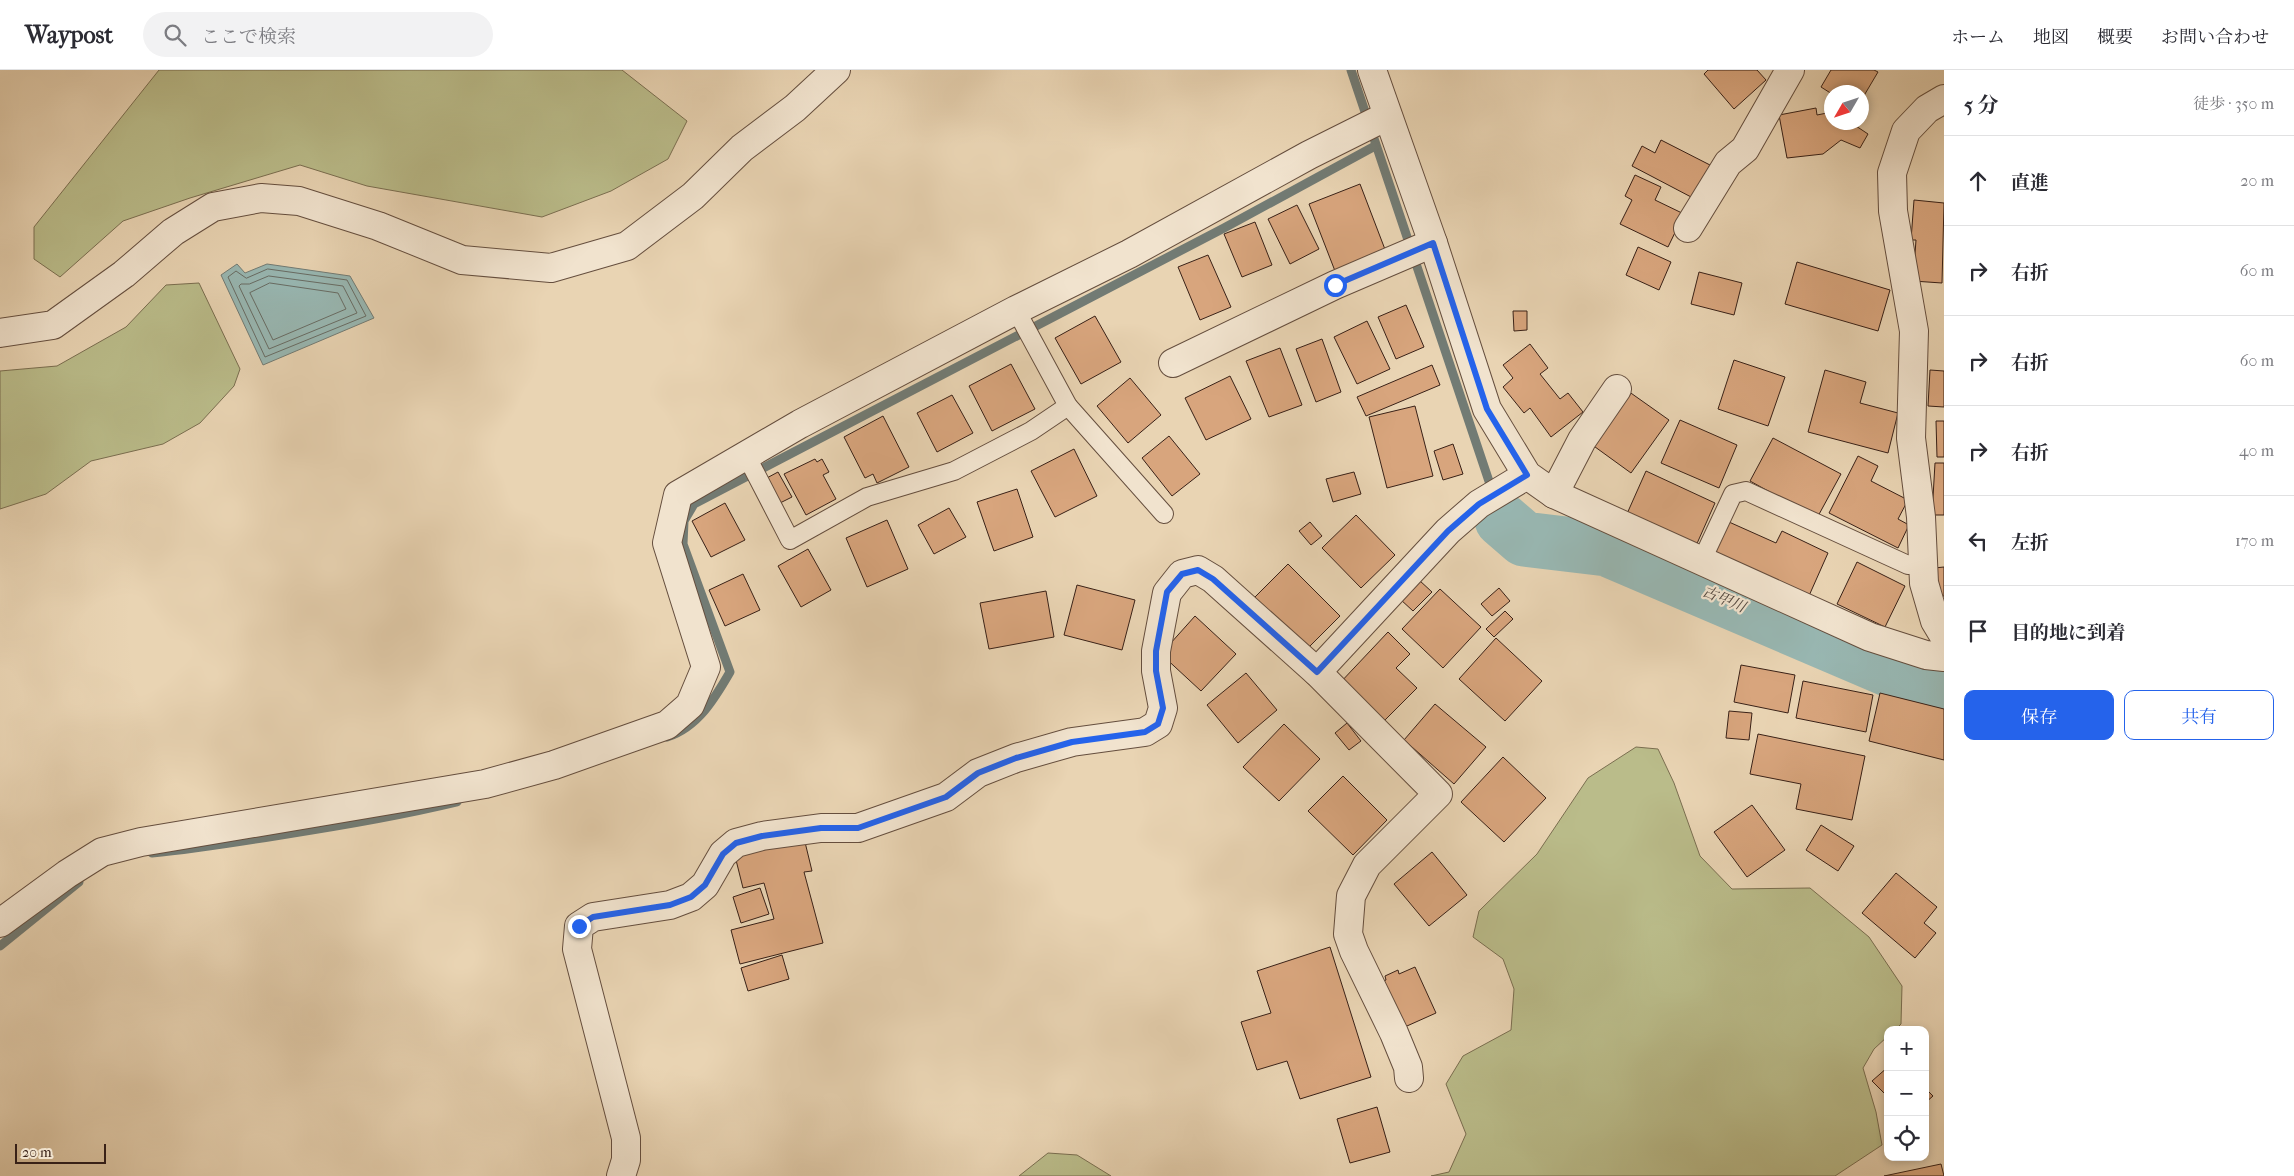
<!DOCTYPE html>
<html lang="ja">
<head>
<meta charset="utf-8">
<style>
  body { margin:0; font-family:"IM FELL French Canon","Noto Serif JP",serif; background:#f2f2f3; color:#2b2b33 }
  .controls { position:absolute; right:15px; bottom:15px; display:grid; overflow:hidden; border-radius:10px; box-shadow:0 2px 8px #0003 }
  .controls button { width:45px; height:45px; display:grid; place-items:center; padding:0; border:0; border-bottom:1px solid #e1e1e2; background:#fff; color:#2b2b33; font:25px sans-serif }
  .compass { position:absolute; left:1824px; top:15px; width:45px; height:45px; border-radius:50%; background:#fff; box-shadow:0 2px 8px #0003; rotate:231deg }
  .scale { position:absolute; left:15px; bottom:12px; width:91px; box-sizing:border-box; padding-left:5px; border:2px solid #392117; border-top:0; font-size:14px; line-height:18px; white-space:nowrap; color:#392117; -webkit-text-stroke:4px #f1e3ce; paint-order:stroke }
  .stop { position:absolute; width:15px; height:15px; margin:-11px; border:4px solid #2563eb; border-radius:50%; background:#fff }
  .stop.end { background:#2563eb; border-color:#fff; box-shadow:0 1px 5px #0008 }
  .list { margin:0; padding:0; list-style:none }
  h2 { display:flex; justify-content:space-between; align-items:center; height:65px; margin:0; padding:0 20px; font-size:21px }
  h2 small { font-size:16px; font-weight:400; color:#7c7c81 }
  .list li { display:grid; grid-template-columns:32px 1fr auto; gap:15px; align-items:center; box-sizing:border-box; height:90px; padding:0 20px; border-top:1px solid #e1e1e2 }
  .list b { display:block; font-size:19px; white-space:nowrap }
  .list em { font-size:16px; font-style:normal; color:#7c7c81 }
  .actions { display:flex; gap:10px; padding:15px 20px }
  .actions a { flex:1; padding:11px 0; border:1px solid #2563eb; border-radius:10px; text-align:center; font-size:18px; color:#2563eb }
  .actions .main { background:#2563eb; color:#fff }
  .icon { flex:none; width:28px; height:28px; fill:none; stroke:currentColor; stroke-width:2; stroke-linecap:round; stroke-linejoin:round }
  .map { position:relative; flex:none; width:1944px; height:1106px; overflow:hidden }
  header { display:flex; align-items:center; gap:30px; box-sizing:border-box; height:70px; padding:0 25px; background:#fff; border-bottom:1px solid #e1e1e2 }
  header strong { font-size:24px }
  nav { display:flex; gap:28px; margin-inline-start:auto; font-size:18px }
  .search { width:350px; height:45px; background:#f2f2f3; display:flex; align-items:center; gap:12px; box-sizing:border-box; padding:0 18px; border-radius:28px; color:#7c7c81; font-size:19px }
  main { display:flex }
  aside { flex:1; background:#fff }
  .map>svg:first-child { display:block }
  .green { fill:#babc8a; stroke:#7a6e50 }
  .water { fill:#98b7b2; stroke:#727b74 }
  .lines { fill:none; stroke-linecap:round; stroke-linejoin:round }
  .shore { stroke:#686c64; stroke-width:1 }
  .stream { stroke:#727b74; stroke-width:9 }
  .river { stroke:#98b7b2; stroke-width:55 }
  .building { fill:#d8a57d; stroke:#392117 }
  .service-casing { stroke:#654e3e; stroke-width:20 }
  .minor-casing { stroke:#654e3e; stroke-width:30 }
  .tertiary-casing { stroke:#654e3e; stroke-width:30 }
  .service { stroke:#f1e3ce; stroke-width:18 }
  .minor { stroke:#f1e3ce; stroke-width:28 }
  .tertiary { stroke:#f1e3ce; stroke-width:28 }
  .route { stroke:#2563eb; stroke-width:6 }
  .labels { text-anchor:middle; stroke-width:4.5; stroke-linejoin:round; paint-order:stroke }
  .water-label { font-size:15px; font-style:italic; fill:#51463e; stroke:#f1e3ce }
</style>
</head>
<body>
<header>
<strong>Waypost</strong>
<div class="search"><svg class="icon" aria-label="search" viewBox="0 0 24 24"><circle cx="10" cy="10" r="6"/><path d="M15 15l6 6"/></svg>ここで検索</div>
<nav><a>ホーム</a><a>地図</a><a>概要</a><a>お問い合わせ</a></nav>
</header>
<main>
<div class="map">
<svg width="1944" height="1106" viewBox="0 0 1944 1106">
  <rect width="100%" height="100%" fill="#e9d4b3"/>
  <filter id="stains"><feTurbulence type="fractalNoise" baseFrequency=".004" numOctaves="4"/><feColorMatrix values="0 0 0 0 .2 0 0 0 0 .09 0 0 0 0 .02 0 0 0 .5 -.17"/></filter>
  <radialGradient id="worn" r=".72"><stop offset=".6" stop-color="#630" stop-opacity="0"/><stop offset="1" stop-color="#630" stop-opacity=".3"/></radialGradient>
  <g class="green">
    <polygon points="159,0 622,0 687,51 668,89 611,121 542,147 367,116 300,95 190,128 123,151 60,207 34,189 34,157"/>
    <polygon points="199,213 240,299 234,316 200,353 163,374 91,391 46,424 0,439 0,301 57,296 126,257 166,215"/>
    <polygon points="1636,677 1658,679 1674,713 1700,786 1732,819 1810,818 1869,867 1902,916 1901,954 1895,960 1888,960 1888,966 1874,979 1863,998 1876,1042 1882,1075 1835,1106 1431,1106 1449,1102 1466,1064 1446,1014 1463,986 1511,960 1514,919 1503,889 1473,867 1479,841 1537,784 1588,708"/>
    <polygon points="1048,1083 1077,1085 1111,1106 1019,1106"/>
  </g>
  <polygon class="water" points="237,194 245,203 267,194 350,206 374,248 263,295 221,205"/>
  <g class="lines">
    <g class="shore">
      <polygon points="268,199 347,210 366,246 265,287 228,207 236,201 246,208"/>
      <polygon points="269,206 343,216 357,243 269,279 239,216 241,214 249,214"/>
      <polygon points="270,213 338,223 346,239 273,270 250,223"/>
    </g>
    <g class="stream">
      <polyline points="1351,0 1502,450"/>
      <path d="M667,667C698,657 715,628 730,602L683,474L684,451L694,434L1224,158L1375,76"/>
      <path d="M152,783C195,779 238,772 281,765C340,756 399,746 457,732"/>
      <polyline points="0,876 79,812"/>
    </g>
    <polyline class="river" points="1502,450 1524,469 1607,479 1944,623"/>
  </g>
  <g class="building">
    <polygon points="1708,0 1757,0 1766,10 1734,39 1704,4"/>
    <polygon points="1831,0 1874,0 1878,2 1862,29 1862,22 1832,24 1821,17"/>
    <polygon points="1816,38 1817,45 1832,42 1832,52 1850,52 1868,64 1860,78 1841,70 1823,84 1787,88 1779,45"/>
    <polygon points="1661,70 1710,95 1693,128 1632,96 1642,76 1655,83"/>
    <polygon points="1635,105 1661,117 1655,130 1684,144 1668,177 1620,154 1632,130 1625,126"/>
    <polygon points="1360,114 1386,182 1335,201 1309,134"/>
    <polygon points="1914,130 1944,133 1942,213 1913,211 1916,170 1911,170"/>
    <polygon points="1297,135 1319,179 1290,194 1268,149"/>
    <polygon points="1255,152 1272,195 1242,207 1224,164"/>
    <polygon points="1638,177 1671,192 1659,220 1626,205"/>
    <polygon points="1208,185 1231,237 1200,250 1178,197"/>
    <polygon points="1797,192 1890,220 1878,261 1785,234"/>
    <polygon points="1699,202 1742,213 1734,245 1691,234"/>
    <polygon points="1406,235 1424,277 1396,289 1378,247"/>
    <polygon points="1513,241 1527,241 1527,260 1514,261"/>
    <polygon points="1095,246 1121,292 1081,314 1055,268"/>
    <polygon points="1367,251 1390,299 1357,314 1334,267"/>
    <polygon points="1322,269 1341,322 1316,332 1296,279"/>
    <polygon points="1530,274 1548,298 1540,304 1560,329 1568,323 1583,342 1551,367 1530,338 1524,343 1503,317 1513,308 1503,295"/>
    <polygon points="1280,278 1302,335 1269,347 1246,291"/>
    <polygon points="1734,290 1785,307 1768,356 1718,339"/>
    <polygon points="1011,294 1035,339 992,361 969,316"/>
    <polygon points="1432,295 1440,315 1366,346 1357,327"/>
    <polygon points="1825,300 1866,312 1860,333 1898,343 1888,383 1808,362"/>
    <polygon points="1930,300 1944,301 1944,337 1928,336"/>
    <polygon points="1230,306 1251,349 1206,370 1185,328"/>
    <polygon points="1130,308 1161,345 1128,373 1097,336"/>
    <polygon points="1628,321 1669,350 1631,403 1591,374"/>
    <polygon points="952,325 973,363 937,382 917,343"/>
    <polygon points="1415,336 1433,406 1387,418 1369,347"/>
    <polygon points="883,346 909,397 877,413 873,404 865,408 844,367"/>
    <polygon points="1680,350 1737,375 1719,418 1661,393"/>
    <polygon points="1936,351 1944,351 1944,387 1937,387"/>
    <polygon points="1169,366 1200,404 1172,426 1142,388"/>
    <polygon points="1773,368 1841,404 1817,448 1750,411"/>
    <polygon points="1453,374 1463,404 1443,410 1434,381"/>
    <polygon points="1074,379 1097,426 1055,447 1031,401"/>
    <polygon points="1858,386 1878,396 1871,411 1908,430 1898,449 1909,455 1898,478 1829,443"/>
    <polygon points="815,389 817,392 822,389 829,402 823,405 836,429 806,445 784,404"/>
    <polygon points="1935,393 1944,393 1944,445 1932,445"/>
    <polygon points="1646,401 1715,433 1695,478 1626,446"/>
    <polygon points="778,402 792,427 778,434 765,409"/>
    <polygon points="1354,402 1361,424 1333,432 1326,409"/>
    <polygon points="1017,419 1033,467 994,481 977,432"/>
    <polygon points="725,433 745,470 711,487 692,451"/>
    <polygon points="949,438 966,467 934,484 918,455"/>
    <polygon points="1356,445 1395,485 1361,518 1322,478"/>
    <polygon points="887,450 908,499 867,517 846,468"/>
    <polygon points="1310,452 1322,466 1311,475 1299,461"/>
    <polygon points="1729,452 1776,473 1782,461 1828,483 1808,528 1714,484"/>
    <polygon points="808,479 831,520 801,537 778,496"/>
    <polygon points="1857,492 1905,516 1885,557 1837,534"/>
    <polygon points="1288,494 1340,546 1302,584 1250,532"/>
    <polygon points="1944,497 1944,526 1938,527 1934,498"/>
    <polygon points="743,504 760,540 725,556 709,520"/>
    <polygon points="1419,510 1432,522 1413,541 1400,529"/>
    <polygon points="1077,515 1135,530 1122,580 1064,565"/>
    <polygon points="1499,518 1510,531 1492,546 1481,534"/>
    <polygon points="1440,519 1481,557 1443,598 1402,559"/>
    <polygon points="1046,521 1054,567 989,579 980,533"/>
    <polygon points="1505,541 1513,549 1494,567 1486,559"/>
    <polygon points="1195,546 1236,584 1201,621 1161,584"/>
    <polygon points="1388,562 1410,584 1396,598 1417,618 1380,655 1338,615"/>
    <polygon points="1496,568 1542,611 1505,651 1459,609"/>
    <polygon points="1741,595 1795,605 1788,643 1734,632"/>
    <polygon points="1246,603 1277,640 1238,673 1207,635"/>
    <polygon points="1803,611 1873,625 1866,662 1796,648"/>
    <polygon points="1880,623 1944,639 1944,690 1869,671"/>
    <polygon points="1435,634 1486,677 1454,714 1404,670"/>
    <polygon points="1729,641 1752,643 1749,670 1726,668"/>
    <polygon points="1347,653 1361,671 1349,680 1335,663"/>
    <polygon points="1284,654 1320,689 1279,731 1243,697"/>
    <polygon points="1758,664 1865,686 1852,750 1796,739 1801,714 1750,704"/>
    <polygon points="1503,687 1546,728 1504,772 1461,732"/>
    <polygon points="1343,706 1387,750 1353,785 1308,741"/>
    <polygon points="1752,735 1785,780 1747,807 1714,762"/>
    <polygon points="1821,755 1854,776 1838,801 1806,780"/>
    <polygon points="804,768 812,801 804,802 823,873 740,894 731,860 774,849 764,813 743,818 735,786"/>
    <polygon points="1432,782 1467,825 1429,856 1394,814"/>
    <polygon points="1896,803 1937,837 1924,853 1936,863 1915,888 1862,843"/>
    <polygon points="760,818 769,844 741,853 733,827"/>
    <polygon points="1330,877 1371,1007 1300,1029 1287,991 1257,1000 1241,952 1271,943 1257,901"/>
    <polygon points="782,885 789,909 748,921 741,898"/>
    <polygon points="1415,897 1436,943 1398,960 1377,914 1386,910 1385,906 1398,900 1399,904"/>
    <polygon points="1888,997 1888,1027 1872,1011"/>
    <polygon points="1925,1018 1933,1026 1925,1033"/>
    <polygon points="1377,1037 1390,1082 1350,1093 1337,1049"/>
    <polygon points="1941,1094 1944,1106 1884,1106"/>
  </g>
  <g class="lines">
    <g class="service-casing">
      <g id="service">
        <polyline points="1016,240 1068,336 1164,444"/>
        <polyline points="746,385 790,470 867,427 954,401 1031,361 1068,336"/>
        <polyline points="1702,490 1733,424 1746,421 1908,495 1923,494"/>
      </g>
    </g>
    <g class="minor-casing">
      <g id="minor">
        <polyline points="1372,0 1433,173 1487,339 1527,405 1554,424 1870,567 1926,585 1944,587"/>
        <polyline points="1944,29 1927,39 1906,61 1892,103 1893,141 1914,261 1911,368 1921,447 1924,513 1935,551 1944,566"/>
        <polyline points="1688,158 1728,93 1745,79 1790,0"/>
        <polyline points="1173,293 1335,215 1433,173"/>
        <polyline points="1554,424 1582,370 1617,319"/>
        <polyline points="1317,602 1438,724 1367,795 1351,826 1348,864 1354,881 1394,963 1408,997 1409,1008"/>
        <polyline points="0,853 67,804 102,782 141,772 485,714 554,695 667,655 690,635 706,597 667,473 678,425 800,354 1016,240 1129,184 1309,85 1387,46"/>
        <polyline points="621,1106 626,1090 626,1068 577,879 579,856 593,847 670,835 691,827 705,815 723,784 736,773 762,766 821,758 858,758 946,727 978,703 1016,688 1072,672 1145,662 1158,654 1163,638 1156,601 1156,581 1167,523 1182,504 1198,500 1213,509 1317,602 1448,461 1479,434 1527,405"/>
      </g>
    </g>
    <g class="tertiary-casing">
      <polyline id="tertiary" points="0,263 53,255 124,204 173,162 213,137 261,128 299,131 378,156 462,190 551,198 627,176 693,126 742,78 795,38 836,0"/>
    </g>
    <use href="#service" class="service"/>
    <use href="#minor" class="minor"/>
    <use href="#tertiary" class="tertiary"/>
  </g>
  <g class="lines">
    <polyline class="route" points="579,856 593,847 670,835 691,827 705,815 723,784 736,773 762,766 821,758 858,758 946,727 978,703 1016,688 1072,672 1145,662 1158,654 1163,638 1156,601 1156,581 1167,522 1182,504 1198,500 1213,509 1317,602 1448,461 1479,434 1527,405 1487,339 1433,173 1335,215"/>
  </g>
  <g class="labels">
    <g class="water-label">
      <text transform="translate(1724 529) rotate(23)" y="5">古甲川</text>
    </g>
  </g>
  <rect width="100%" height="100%" filter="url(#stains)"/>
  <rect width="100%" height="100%" fill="url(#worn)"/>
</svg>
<div class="controls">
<button>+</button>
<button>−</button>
<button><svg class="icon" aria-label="locate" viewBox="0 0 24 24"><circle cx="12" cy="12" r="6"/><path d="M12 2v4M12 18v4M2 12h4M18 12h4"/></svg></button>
</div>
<svg class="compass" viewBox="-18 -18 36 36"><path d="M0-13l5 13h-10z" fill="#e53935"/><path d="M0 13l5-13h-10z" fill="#7c7c81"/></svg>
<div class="scale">20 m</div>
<div class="stop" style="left:1335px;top:215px"></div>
<div class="stop end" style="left:579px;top:856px"></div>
</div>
<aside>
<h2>5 分<small>徒歩 · 350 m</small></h2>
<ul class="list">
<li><svg class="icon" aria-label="ahead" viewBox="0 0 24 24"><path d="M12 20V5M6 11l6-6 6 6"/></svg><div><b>直進</b></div><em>20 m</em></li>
<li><svg class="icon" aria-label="right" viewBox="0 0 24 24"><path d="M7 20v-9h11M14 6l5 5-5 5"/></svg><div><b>右折</b></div><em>60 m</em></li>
<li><svg class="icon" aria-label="right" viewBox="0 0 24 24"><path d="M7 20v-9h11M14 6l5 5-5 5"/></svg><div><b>右折</b></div><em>60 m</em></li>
<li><svg class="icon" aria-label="right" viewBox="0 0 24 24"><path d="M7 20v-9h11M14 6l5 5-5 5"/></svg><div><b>右折</b></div><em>40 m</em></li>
<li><svg class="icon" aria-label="left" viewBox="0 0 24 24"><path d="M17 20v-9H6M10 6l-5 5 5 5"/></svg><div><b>左折</b></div><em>170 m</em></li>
<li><svg class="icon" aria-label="arrive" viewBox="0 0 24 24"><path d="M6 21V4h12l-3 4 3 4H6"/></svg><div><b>目的地に到着</b></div></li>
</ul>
<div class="actions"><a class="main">保存</a><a>共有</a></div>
</aside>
</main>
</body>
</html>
